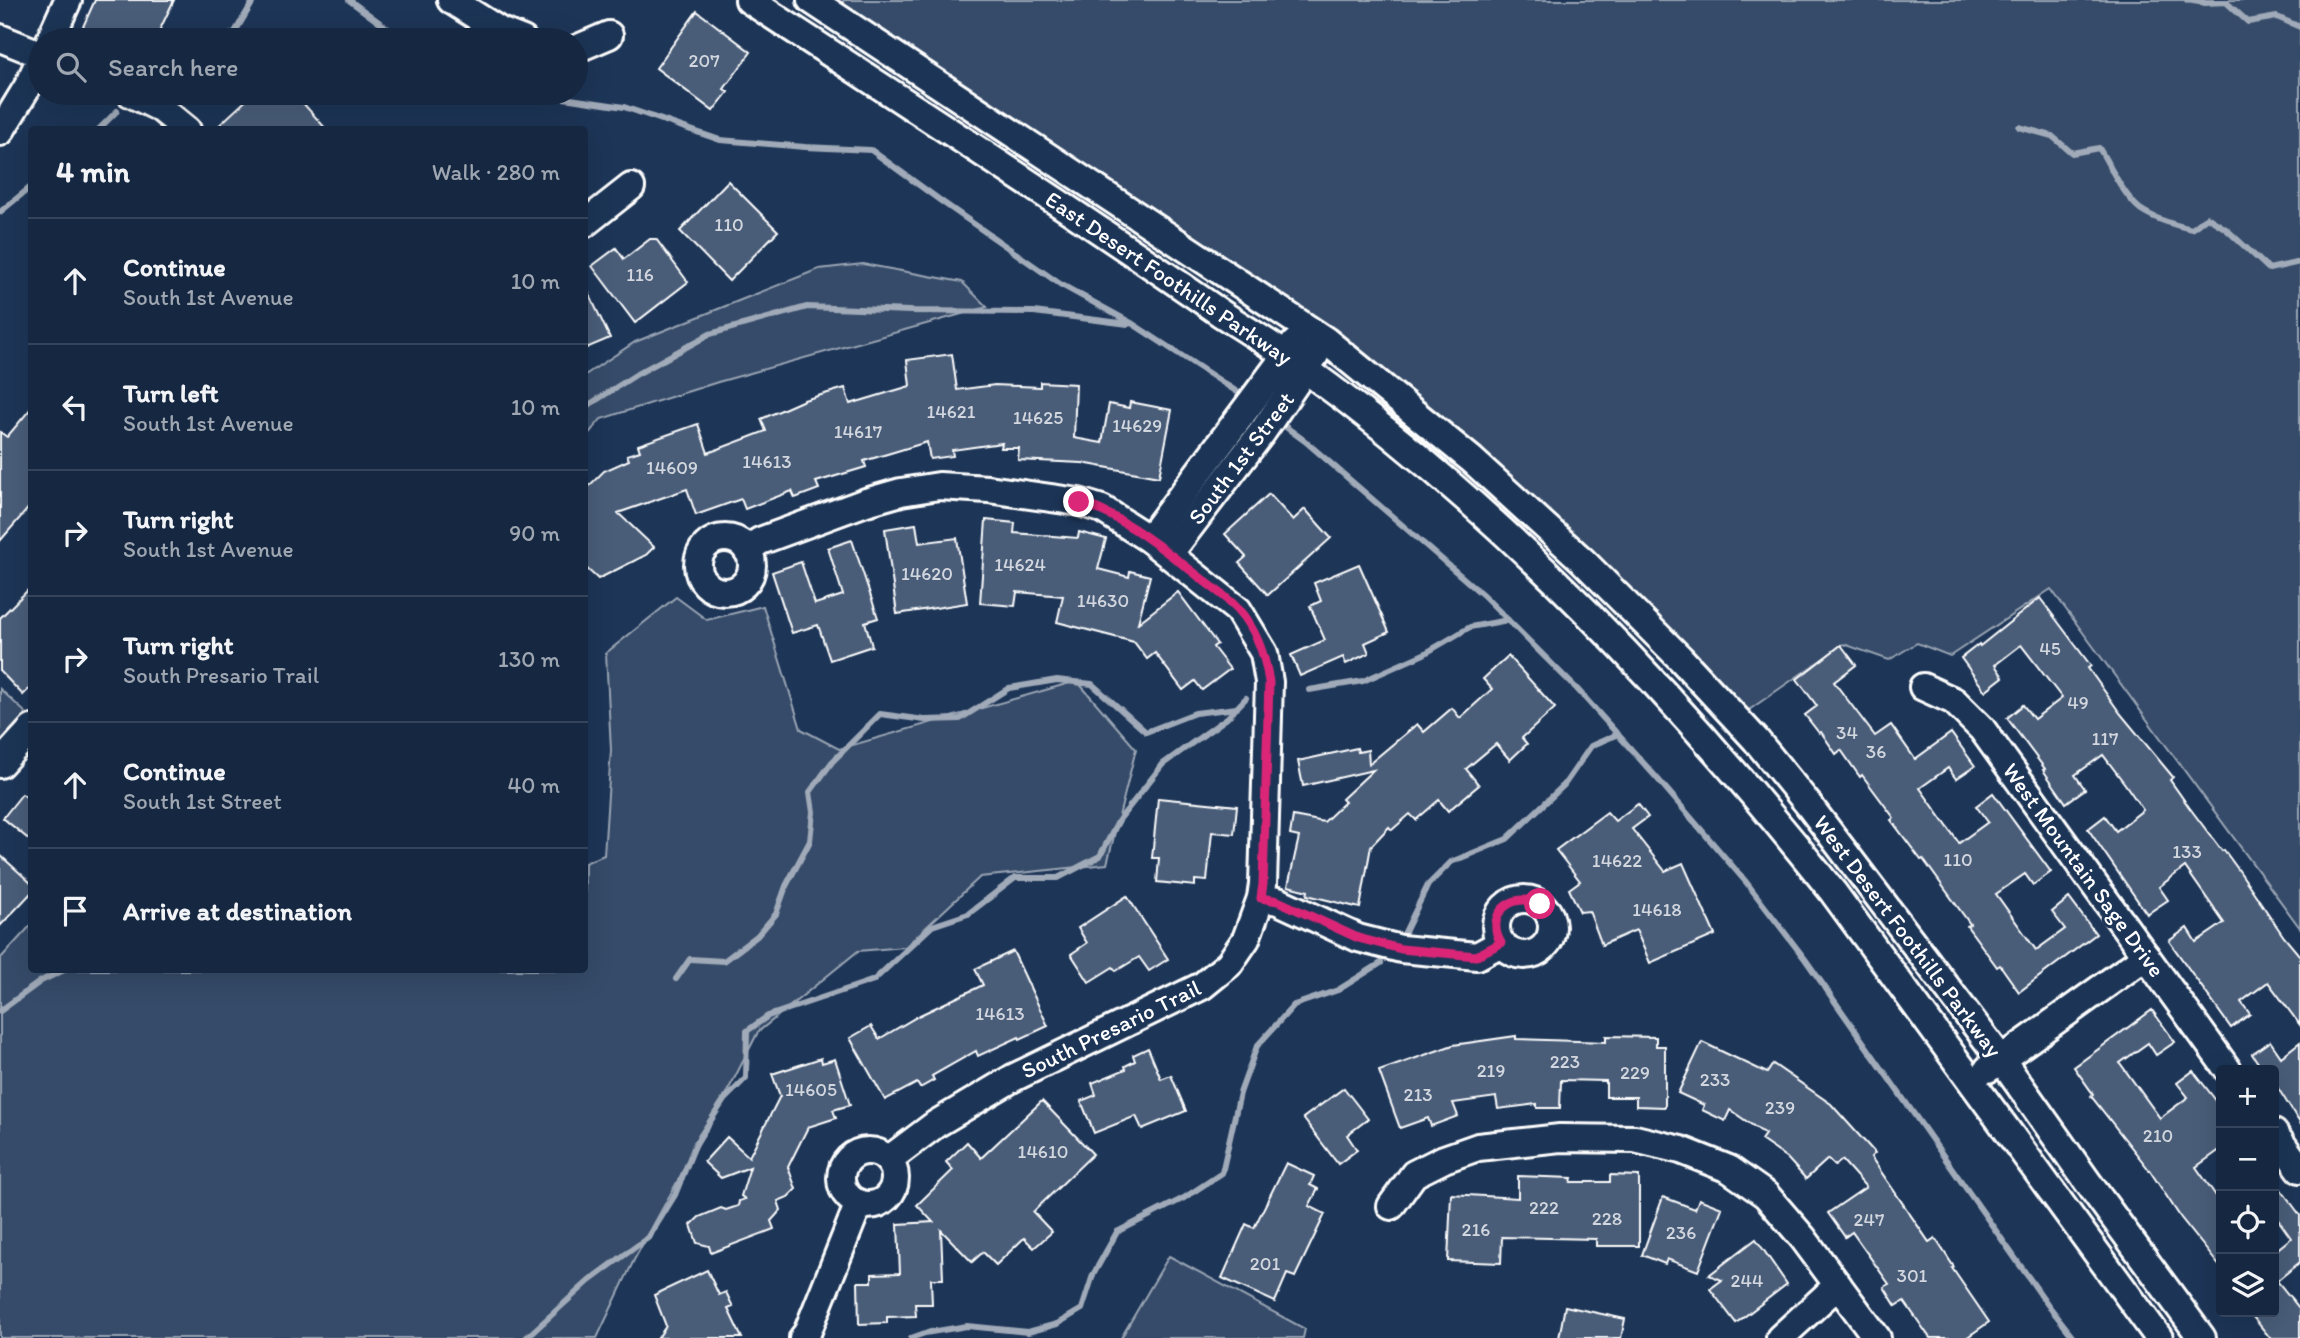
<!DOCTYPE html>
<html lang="en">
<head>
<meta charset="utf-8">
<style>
  body { margin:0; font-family:Itim,sans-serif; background:#23344c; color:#f1f3f6 }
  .controls { position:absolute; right:21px; bottom:21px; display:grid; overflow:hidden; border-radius:7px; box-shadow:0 7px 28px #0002 }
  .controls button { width:63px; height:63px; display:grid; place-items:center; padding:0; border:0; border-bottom:2px solid #35445a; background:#162841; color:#f1f3f6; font:35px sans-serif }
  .stop { position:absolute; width:21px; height:21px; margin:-16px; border:5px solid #db2777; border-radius:50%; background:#fff }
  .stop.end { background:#db2777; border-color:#fff; box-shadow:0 2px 7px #0008 }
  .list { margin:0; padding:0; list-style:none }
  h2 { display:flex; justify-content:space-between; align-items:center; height:91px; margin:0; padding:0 28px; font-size:30px }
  h2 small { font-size:23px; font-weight:400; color:#9ea6b1 }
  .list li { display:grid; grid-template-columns:46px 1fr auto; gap:21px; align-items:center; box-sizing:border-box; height:126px; padding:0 28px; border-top:2px solid #35445a }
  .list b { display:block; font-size:26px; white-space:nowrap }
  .list p { margin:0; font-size:23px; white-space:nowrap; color:#9ea6b1 }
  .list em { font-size:23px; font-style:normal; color:#9ea6b1 }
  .icon { flex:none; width:38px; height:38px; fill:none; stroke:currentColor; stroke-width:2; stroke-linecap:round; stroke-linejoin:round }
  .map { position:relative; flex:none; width:2300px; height:1338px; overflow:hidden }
  .search { position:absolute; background:#162841; box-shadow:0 7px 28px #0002; left:28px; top:28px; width:560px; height:77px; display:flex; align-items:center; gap:18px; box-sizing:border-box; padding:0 24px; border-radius:38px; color:#9ea6b1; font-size:26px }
  .panel { position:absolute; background:#162841; box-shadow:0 7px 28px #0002; left:28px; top:126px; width:560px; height:847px; border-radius:7px }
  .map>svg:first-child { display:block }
  .green { fill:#364b69; stroke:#9aa5b4; stroke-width:2 }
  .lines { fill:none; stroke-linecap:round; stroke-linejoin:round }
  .stream { stroke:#a0aab8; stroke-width:6 }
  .building { fill:#4a5d79; stroke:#fff; stroke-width:2 }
  .minor-casing { stroke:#fff; stroke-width:32 }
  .minor { stroke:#1d3557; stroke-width:26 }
  .route { stroke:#db2777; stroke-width:9 }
  .labels { text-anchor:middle; stroke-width:6; stroke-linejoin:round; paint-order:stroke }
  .number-label { font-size:19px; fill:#d2d6de }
  .street-label { font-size:23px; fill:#fff; stroke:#1d3557 }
</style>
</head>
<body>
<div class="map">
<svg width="2300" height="1338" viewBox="0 0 2300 1338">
  <rect width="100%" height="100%" fill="#1d3557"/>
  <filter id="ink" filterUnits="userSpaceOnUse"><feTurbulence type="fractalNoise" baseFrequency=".0143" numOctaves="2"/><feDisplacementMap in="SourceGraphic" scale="14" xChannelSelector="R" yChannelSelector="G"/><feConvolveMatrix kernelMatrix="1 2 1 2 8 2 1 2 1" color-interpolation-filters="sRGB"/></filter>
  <g filter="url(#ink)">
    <g class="green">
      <polygon points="844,0 2300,0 2300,928 2051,589 1950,656 1917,643 1889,660 1844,644 1746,712 1550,513 1484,453 1404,386 1328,328 1248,272 840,5"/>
      <polygon points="863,264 962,282 987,307 718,382 601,419 585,438 585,375 635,342 819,269"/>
      <polygon points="676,597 707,620 763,606 801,729 839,749 1077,681 1136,749 1107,864 980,877 905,947 858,951 758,1032 733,1081 634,1260 597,1338 0,1338 0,959 31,925 32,970 584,970 585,863 604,855 611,750 606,653"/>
      <polygon points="0,689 26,713 0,744"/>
      <polygon points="1169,1256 1305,1329 1303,1338 1121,1338"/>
    </g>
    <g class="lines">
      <g class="stream">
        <polyline points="349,0 403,40"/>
        <polyline points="2187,0 2205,3 2226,2 2248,22 2277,17 2300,27"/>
        <polyline points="219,40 235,32 254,0"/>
        <polyline points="530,93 624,107 720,140 805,147 871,150 941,201 1060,284 1133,324 1248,399"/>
        <path d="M2019,127L2052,136L2072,153L2099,148C2110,166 2124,196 2140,209C2156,220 2174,225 2192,229L2207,217L2226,229L2269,269L2300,262"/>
        <polyline points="98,130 117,111"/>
        <polyline points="0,212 32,186"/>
        <polyline points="584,408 637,374 710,334 807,307 910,311 1034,312 1128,324"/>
        <polyline points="1279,422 1305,441 1483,595 1577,689 1656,777 1746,882 1805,959 2048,1305 2074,1338"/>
        <polyline points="1309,690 1363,681 1424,654 1470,627 1508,620"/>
        <polyline points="1404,934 1428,885 1451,862 1507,839 1564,785 1591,746 1618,734"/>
        <polyline points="676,979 690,959 724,961 757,936 776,914 786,886 810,841 813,812 810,792 832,762 880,714 925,720 960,719 1009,688 1057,680 1092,684 1146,732 1195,713 1237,708"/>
        <polyline points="0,1011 41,981 64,970"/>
        <polyline points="526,1338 589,1281 649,1237 675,1195 696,1143 724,1100 746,1078 747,1031 768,1016 874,980 932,926 968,914 1015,878 1058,878 1100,856 1119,820 1163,764 1227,718 1246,698"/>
        <polyline points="911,1338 925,1333 967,1326 1028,1332 1057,1324 1082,1309 1093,1275 1117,1232 1184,1198 1222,1173 1240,1093 1257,1046 1294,1005 1338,990 1381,963"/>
      </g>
    </g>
    <g class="building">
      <polygon points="95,0 174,0 155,40 77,40"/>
      <polygon points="697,11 751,52 724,89 728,92 713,111 656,68"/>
      <polygon points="254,93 294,93 327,130 214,130"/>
      <polygon points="728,181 778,231 729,281 680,231"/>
      <polygon points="650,239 656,239 688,282 635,323 592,266 616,248 624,259"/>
      <polygon points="584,283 610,338 584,349"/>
      <polygon points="952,354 957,390 995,385 1040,387 1040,382 1076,384 1074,438 1102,443 1109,404 1129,408 1130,402 1172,410 1159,477 1082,463 1018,460 1019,448 1001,448 1002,443 952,450 953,456 930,459 927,442 864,461 866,467 816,482 819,489 795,498 792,491 745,509 741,499 696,515 687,489 618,513 654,547 646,555 598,579 584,566 584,491 604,471 629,460 627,455 640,451 638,445 698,424 708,453 766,431 761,419 804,400 845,388 850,404 910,386 907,360"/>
      <polygon points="32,407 32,504 0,541 0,432 7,437"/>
      <polygon points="1269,494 1293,520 1305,509 1331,538 1268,595 1239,563 1246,557 1225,534"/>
      <polygon points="986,520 1015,523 1014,533 1078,538 1079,532 1106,539 1098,569 1129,577 1130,571 1150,576 1138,623 1178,592 1217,644 1213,647 1230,669 1202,690 1195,681 1183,690 1155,653 1147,659 1134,642 1057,622 1063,596 1017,592 1015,606 980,603"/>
      <polygon points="916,524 919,543 957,538 967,603 897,614 885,529"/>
      <polygon points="852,540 878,618 865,622 872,646 830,660 818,625 792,633 772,572 801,562 815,604 843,595 828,548"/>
      <polygon points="1359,564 1389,632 1365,643 1369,653 1346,664 1343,657 1300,676 1291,655 1325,640 1310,606 1321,601 1314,583"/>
      <polygon points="32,586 32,686 23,695 0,671 0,618"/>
      <polygon points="2040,598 2091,666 2088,668 2120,713 2173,777 2170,780 2189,807 2222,851 2224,850 2240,872 2284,937 2300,956 2300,1025 2268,982 2241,1002 2250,1014 2231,1028 2169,941 2187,928 2196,942 2224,923 2185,867 2159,887 2168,900 2147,914 2088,829 2105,816 2116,831 2143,810 2125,784 2103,755 2075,775 2085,789 2066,803 2043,770 2045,769 2007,718 2023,705 2034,719 2062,698 2021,645 1995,665 2003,677 1985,691 1961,658 1979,644 1980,646"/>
      <polygon points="1841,645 1856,665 1834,682 1875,736 1891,725 1915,759 1951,733 1975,766 1956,779 1948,768 1920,788 1959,843 1988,822 1976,806 1993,793 2051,872 2033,885 2025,874 1996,894 2036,950 2065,929 2052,912 2069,898 2096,934 2019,992 2000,965 1997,967 1967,926 1970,924 1923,859 1921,860 1891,820 1894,818 1862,775 1860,777 1841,750 1836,754 1821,732 1819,733 1805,715 1817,706 1797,679"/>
      <polygon points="1508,656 1555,708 1522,738 1527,744 1510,760 1496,744 1466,769 1479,785 1448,811 1439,800 1416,820 1410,814 1392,830 1389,827 1371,846 1360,908 1307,895 1308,891 1288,886 1299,837 1290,835 1293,816 1324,822 1345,802 1342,799 1373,770 1303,786 1298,761 1357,748 1358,752 1368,750 1369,764 1417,724 1424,732 1452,708 1460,718 1492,689 1483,679"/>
      <polygon points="22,794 32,801 32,842 3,818"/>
      <polygon points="1158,798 1237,806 1234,834 1212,832 1207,881 1195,880 1195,886 1157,882 1159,858 1152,858"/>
      <polygon points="1638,804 1648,817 1632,829 1665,871 1683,863 1715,935 1650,963 1636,930 1602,945 1589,911 1580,912 1569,889 1580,881 1556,850 1607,812 1615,821"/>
      <polygon points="0,855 32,884 32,892 0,926"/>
      <polygon points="1127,896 1168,959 1149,971 1139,957 1116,971 1113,967 1089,982 1071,954 1087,943 1078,928"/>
      <polygon points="1013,951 1048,1026 1020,1039 1019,1037 978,1056 976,1051 932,1076 934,1080 920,1088 917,1083 885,1100 850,1038 871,1026 879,1039 920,1015 983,985 975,969"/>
      <polygon points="2152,1010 2175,1042 2156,1055 2148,1043 2120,1063 2160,1118 2188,1097 2177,1083 2193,1071 2221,1107 2221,1149 2196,1167 2221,1203 2221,1268 2181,1218 2150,1171 2091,1096 2093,1094 2074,1067"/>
      <polygon points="1516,1036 1516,1039 1606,1042 1606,1036 1656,1037 1656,1046 1665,1046 1665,1107 1636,1106 1636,1097 1606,1097 1606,1081 1561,1080 1560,1108 1537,1108 1537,1104 1498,1109 1496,1097 1453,1103 1458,1116 1431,1126 1428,1118 1400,1128 1379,1071 1453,1045"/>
      <polygon points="2270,1041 2281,1057 2300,1042 2300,1123 2274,1082 2274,1070 2263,1070 2252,1054"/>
      <polygon points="1702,1042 1767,1073 1773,1064 1831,1104 1875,1153 1871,1157 1929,1242 1935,1238 1954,1267 1952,1268 1989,1322 1966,1338 1930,1338 1904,1301 1896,1306 1884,1287 1889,1284 1852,1232 1845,1237 1828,1213 1866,1187 1842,1160 1835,1166 1828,1159 1806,1179 1787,1158 1761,1140 1765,1134 1730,1110 1725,1121 1702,1110 1704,1105 1678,1093"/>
      <polygon points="1148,1048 1161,1079 1171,1075 1186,1111 1142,1129 1136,1116 1094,1133 1081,1101 1096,1095 1092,1083 1126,1069 1125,1066 1135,1061 1133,1055"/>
      <polygon points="821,1058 822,1063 835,1059 850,1105 833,1110 836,1118 808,1127 788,1167 796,1189 788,1197 778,1201 781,1210 771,1221 774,1229 711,1253 709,1246 697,1243 691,1225 699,1217 721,1208 726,1210 738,1206 739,1201 745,1199 741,1196 750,1167 721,1178 704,1162 727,1137 749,1157 780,1096 772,1074"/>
      <polygon points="1344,1088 1368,1119 1347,1135 1357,1150 1338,1164 1303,1118"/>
      <polygon points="1042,1101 1093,1154 1033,1212 1052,1232 1034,1248 1024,1238 996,1265 983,1252 972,1262 941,1230 943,1279 931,1279 932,1304 915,1304 916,1316 887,1317 887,1323 859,1324 858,1282 872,1282 872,1274 900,1273 898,1224 933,1222 917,1205 953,1170 946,1162 967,1142 981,1158"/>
      <polygon points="1286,1163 1314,1176 1310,1185 1318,1189 1309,1206 1325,1214 1295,1277 1287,1274 1275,1302 1222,1278 1246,1224 1254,1228"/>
      <polygon points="1610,1175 1639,1176 1639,1246 1596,1246 1596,1239 1502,1237 1501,1263 1448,1261 1451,1194 1518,1198 1518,1176 1572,1178 1571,1182 1610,1182"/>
      <polygon points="2274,1180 2300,1215 2300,1262 2277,1281 2300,1309 2300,1338 2270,1338 2249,1312 2274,1312 2274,1252 2291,1238 2274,1214"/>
      <polygon points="1663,1197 1695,1209 1699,1199 1722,1208 1698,1271 1667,1259 1665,1264 1642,1255"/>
      <polygon points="1756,1239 1787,1284 1736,1323 1710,1289 1722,1280 1709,1275"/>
      <polygon points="707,1270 719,1295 726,1292 733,1307 728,1309 742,1338 658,1338 666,1326 654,1295"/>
      <polygon points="1565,1306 1625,1319 1621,1338 1559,1338"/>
    </g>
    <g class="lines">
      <g class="minor-casing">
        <g id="minor">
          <polyline points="451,0 500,31 523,40"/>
          <path d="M749,0C907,104 1067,206 1222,314C1250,332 1278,349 1305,369C1506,514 1679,698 1833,892L2159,1338"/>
          <polyline points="811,0 1325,340 1472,460 1582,560 1680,658 1756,740 1808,804 2001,1059 2087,1181 2202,1338"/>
          <polyline points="0,38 40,54"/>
          <polyline points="50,40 68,0"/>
          <polyline points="576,49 609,35"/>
          <polyline points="130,93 160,108 187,130"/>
          <polyline points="0,132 28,86 40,60"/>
          <polyline points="584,224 631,187"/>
          <circle cx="725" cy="565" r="27"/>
          <polyline points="1149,539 1295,343"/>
          <polyline points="747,550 760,541 866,502 901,492 939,486 988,489 1079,502 1102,509 1149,539 1238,610 1264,653 1269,682 1263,884 1261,898 1246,939 1229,964 1202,986 1013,1078 936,1124 888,1160"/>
          <polyline points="1169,554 1263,431 1315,355"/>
          <polyline points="1923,687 1954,701 1982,729 2228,1070"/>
          <polyline points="0,764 32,729"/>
          <polyline points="1261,898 1278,901 1358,938 1401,949 1477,956 1501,943"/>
          <circle cx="1524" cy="927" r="28"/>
          <polyline points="1988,1069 2146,956"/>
          <polyline points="2274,1133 2300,1169"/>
          <circle cx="868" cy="1178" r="27"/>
          <polyline points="1391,1206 1414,1174 1444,1159 1478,1147 1560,1138 1635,1139 1681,1150 1729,1169 1766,1195 1803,1238 1877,1338"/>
          <polyline points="803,1338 807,1333 859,1203"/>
          <polyline points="1780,1338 1838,1285"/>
        </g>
      </g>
      <use href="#minor" class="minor"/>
    </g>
  </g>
  <g class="lines" filter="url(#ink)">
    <path class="route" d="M1079,502C1123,516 1160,547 1197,575C1210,586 1226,596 1238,609C1257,630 1265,655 1269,682L1263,884L1261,898L1278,901L1358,938L1401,949L1476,956L1501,943C1484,915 1512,890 1540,904"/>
  </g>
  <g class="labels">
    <g class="number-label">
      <text x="704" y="67">207</text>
      <text x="729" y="231">110</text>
      <text x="640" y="281">116</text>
      <text x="951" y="418">14621</text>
      <text x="1038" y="424">14625</text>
      <text x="1137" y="432">14629</text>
      <text x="858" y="438">14617</text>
      <text x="767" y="468">14613</text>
      <text x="672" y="474">14609</text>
      <text x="1020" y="571">14624</text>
      <text x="927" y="580">14620</text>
      <text x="1103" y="607">14630</text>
      <text x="2050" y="655">45</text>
      <text x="2078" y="709">49</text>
      <text x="1847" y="739">34</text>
      <text x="2105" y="745">117</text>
      <text x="1876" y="758">36</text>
      <text x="2187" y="858">133</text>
      <text x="1958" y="866">110</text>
      <text x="1617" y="867">14622</text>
      <text x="1657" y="916">14618</text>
      <text x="1000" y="1020">14613</text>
      <text x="1565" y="1068">223</text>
      <text x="1491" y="1077">219</text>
      <text x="1635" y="1079">229</text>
      <text x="1715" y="1086">233</text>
      <text x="811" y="1096">14605</text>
      <text x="1418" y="1101">213</text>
      <text x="1780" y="1114">239</text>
      <text x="2158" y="1142">210</text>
      <text x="1043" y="1158">14610</text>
      <text x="1544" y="1214">222</text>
      <text x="1607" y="1225">228</text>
      <text x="1869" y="1226">247</text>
      <text x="1476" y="1236">216</text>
      <text x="1681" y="1239">236</text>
      <text x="1265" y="1270">201</text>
      <text x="1912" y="1282">301</text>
      <text x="1747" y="1287">244</text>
    </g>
    <g class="street-label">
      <text transform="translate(1169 278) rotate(34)" y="8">East Desert Foothills Parkway</text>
      <text transform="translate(1241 458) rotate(-53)" y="8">South 1st Street</text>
      <text transform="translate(2084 870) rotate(54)" y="8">West Mountain Sage Drive</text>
      <text transform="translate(1908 936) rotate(53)" y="8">West Desert Foothills Parkway</text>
      <text transform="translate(1111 1029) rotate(-26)" y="8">South Presario Trail</text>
    </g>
  </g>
</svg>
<div class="controls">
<button>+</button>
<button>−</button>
<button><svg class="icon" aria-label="locate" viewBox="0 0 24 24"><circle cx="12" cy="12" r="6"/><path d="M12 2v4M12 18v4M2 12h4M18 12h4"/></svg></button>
<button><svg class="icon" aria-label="layers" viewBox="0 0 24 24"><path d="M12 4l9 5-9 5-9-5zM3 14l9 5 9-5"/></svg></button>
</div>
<div class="stop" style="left:1540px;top:904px"></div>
<div class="stop end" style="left:1079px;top:502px"></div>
<div class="search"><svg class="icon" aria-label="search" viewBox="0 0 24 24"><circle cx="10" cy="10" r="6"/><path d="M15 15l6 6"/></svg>Search here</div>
<section class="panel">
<h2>4 min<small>Walk · 280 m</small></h2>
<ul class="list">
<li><svg class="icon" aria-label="ahead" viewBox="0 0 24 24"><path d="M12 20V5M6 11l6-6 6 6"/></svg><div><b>Continue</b><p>South 1st Avenue</p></div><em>10 m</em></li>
<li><svg class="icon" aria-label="left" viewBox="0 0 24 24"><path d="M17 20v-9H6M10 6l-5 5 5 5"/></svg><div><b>Turn left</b><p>South 1st Avenue</p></div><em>10 m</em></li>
<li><svg class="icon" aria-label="right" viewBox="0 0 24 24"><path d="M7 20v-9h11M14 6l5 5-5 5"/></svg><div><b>Turn right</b><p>South 1st Avenue</p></div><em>90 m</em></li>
<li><svg class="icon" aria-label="right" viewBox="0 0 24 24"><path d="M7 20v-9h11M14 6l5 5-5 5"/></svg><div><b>Turn right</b><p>South Presario Trail</p></div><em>130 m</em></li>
<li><svg class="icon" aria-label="ahead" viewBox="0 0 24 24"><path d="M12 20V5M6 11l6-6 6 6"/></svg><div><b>Continue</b><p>South 1st Street</p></div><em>40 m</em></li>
<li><svg class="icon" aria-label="arrive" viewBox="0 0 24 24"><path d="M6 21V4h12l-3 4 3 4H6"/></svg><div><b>Arrive at destination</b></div></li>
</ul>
</section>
</div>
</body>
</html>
